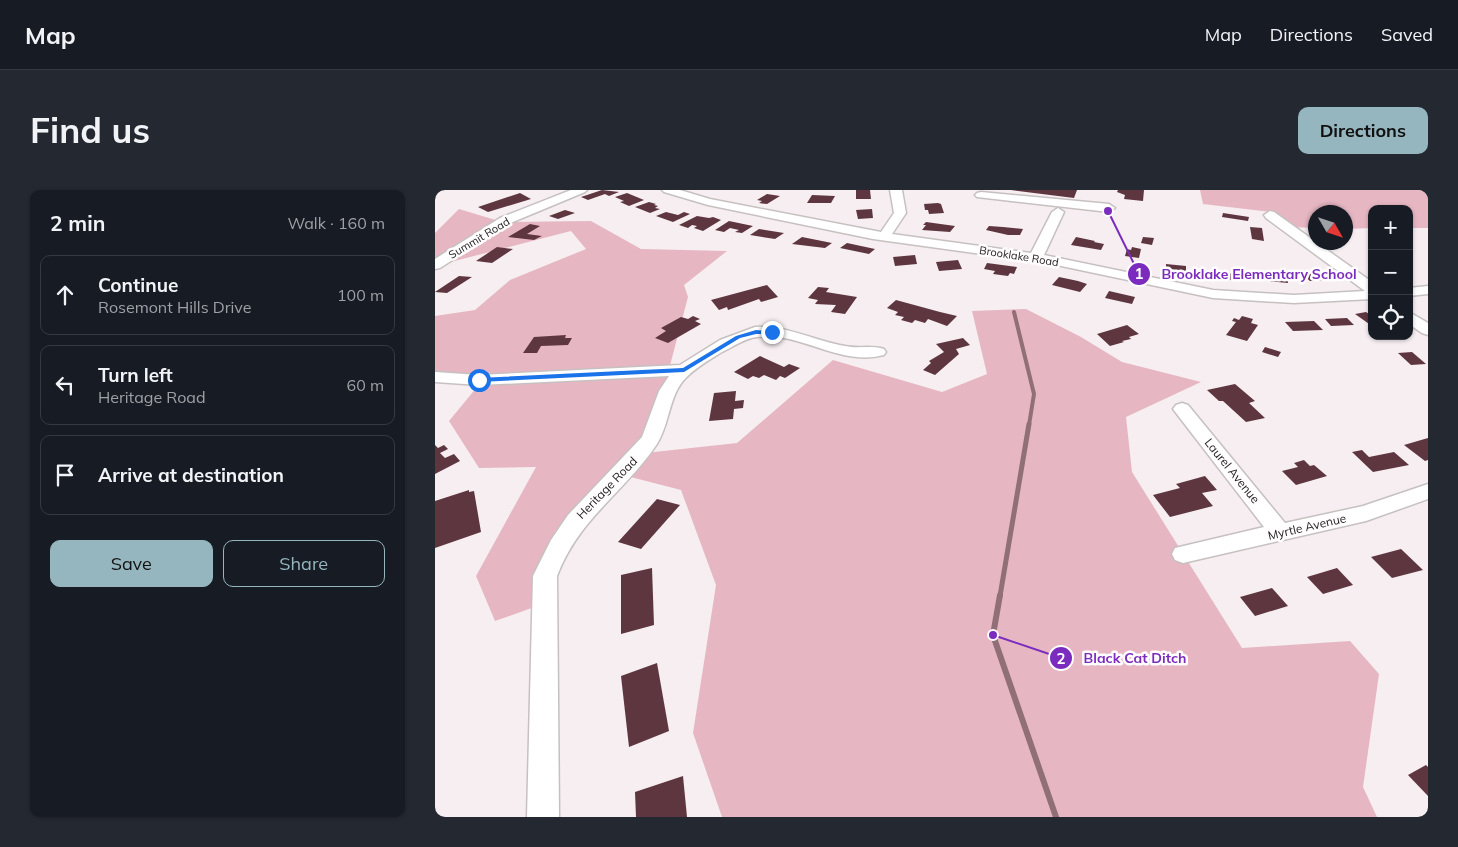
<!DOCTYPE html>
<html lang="en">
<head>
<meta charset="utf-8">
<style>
  body { margin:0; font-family:Mulish,sans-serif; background:#242831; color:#f1f3f6 }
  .controls { position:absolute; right:15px; top:15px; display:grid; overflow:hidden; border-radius:10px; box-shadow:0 1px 4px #0004 }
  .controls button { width:45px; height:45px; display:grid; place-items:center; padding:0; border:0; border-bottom:1px solid #363941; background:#171b24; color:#f1f3f6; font:25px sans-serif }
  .compass { position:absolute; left:873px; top:15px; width:45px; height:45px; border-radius:50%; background:#171b24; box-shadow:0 1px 4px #0004; rotate:129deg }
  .stop { position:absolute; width:15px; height:15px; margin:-11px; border:4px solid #1a73e8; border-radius:50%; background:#fff }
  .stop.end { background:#1a73e8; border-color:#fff; box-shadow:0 1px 5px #0008 }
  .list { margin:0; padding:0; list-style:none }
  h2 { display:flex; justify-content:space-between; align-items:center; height:65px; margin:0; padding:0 20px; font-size:21px }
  h2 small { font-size:16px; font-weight:400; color:#9ea1a6 }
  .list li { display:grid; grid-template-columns:32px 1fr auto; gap:15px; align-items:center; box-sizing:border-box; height:80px; margin:0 10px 10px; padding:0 10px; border:1px solid #363941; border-radius:10px }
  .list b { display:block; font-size:19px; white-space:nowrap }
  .list p { margin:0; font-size:16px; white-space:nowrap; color:#9ea1a6 }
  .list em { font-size:16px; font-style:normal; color:#9ea1a6 }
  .actions { display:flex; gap:10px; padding:15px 20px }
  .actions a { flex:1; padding:11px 0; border:1px solid #95b6be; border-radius:10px; text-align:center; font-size:18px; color:#95b6be }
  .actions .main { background:#95b6be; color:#111 }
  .icon { flex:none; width:28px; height:28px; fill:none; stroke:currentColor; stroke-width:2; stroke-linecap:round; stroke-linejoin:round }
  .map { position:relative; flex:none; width:993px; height:627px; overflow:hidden; border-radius:10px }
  header { display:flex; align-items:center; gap:30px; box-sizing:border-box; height:70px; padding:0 25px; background:#171b24; border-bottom:1px solid #363941 }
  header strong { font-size:24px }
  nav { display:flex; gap:28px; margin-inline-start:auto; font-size:18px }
  .intro { display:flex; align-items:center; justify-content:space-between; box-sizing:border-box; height:120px; padding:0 30px }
  h1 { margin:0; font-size:35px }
  .button { padding:12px 22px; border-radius:10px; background:#95b6be; color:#111; font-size:18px; font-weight:700 }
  main { display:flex; gap:30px; padding:0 30px }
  aside { flex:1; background:#171b24; border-radius:10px; box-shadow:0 1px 4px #0004 }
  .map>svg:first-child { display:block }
  .green { fill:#e6b7c2 }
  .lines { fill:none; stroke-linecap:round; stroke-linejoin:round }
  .stream-far2 { stroke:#916f76; stroke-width:4 }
  .stream-far1 { stroke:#916f76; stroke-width:5 }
  .stream { stroke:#916f76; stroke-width:6 }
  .building { fill:#5e3640 }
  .minor-casing { stroke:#c7c0c1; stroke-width:3 }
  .minor { fill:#fff; fill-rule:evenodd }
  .route { fill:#1a73e8 }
  .labels { text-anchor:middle; stroke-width:5; stroke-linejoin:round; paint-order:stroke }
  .far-street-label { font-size:11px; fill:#1f1c1c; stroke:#fffdfe }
  .street-label { font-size:12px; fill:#1f1c1c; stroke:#fffdfe }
  .leader { fill:none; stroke:#7b2cbf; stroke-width:2 }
  .callout-dot { fill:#7b2cbf; stroke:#fffdfe; stroke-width:2 }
  .mark-label { font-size:15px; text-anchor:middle; font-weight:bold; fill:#fff }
  .callout-label { font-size:14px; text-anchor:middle; font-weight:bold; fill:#7b2cbf; stroke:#fffdfe; stroke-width:5; stroke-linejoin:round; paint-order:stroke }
</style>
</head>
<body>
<header>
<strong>Map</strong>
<nav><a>Map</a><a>Directions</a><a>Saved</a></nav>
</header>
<div class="intro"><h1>Find us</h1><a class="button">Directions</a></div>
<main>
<aside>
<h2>2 min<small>Walk · 160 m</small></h2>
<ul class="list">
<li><svg class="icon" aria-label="ahead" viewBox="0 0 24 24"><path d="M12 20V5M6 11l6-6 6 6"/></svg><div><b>Continue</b><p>Rosemont Hills Drive</p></div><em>100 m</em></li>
<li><svg class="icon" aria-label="left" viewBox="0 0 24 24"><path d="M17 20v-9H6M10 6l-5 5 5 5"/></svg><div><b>Turn left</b><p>Heritage Road</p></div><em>60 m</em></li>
<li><svg class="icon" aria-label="arrive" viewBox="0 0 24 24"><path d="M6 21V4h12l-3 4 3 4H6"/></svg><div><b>Arrive at destination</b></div></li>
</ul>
<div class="actions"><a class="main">Save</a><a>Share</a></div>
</aside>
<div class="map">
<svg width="993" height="627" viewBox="0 0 993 627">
  <rect width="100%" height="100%" fill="#f6eef0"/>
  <g class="green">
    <polygon points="765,0 993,0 993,38 974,38 974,19 937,19 937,38 911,39 911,22 881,22 880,38 854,37 836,22 768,14"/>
    <polygon points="24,19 67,32 156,31 206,59 292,61 249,95 253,107 233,183 201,264 302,253 398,170 507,202 552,184 537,121 591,119 646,147 687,172 766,192 691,227 697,282 807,458 915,451 944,484 928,597 942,627 287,627 258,543 281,395 246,300 184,284 120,356 105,415 60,431 41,386 101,277 44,278 14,231 47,191 0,185 0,126 40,120 75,90 151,59 136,41 0,76 0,43"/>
  </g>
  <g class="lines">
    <polyline class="stream-far2" points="579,122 599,204 594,235"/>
    <polyline class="stream-far1" points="565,406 594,234"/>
    <polyline class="stream" points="565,405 558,445 621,627"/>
  </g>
  <g class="building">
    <polygon points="167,0 184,2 174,6 170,4 153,10 146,7"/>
    <polygon points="421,0 435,0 436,9 421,9"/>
    <polygon points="576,0 642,0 639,8"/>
    <polygon points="683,0 709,0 708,11 689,9 690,5 682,2"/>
    <polygon points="85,3 96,9 53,22 43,17"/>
    <polygon points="192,3 209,10 194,16 185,12 189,11 180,7"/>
    <polygon points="332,4 345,6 332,14 324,13 327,11 322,10"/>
    <polygon points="377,5 400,6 396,13 372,13"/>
    <polygon points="214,12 221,14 219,15 223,16 220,18 225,19 215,23 200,17"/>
    <polygon points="503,13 506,14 509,23 494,24 493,20 490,20 489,14"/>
    <polygon points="437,19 438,28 423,29 421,20"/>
    <polygon points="130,20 140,23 123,29 114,26"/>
    <polygon points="231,22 243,25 249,22 255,24 238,32 221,26"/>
    <polygon points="788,23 814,27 813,31 787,27"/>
    <polygon points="262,26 274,28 278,27 286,30 268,41 259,38 262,36 257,35 253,38 244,35"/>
    <polygon points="294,31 318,36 307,43 300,42 304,40 295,38 289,42 280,40"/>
    <polygon points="491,32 520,36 515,42 487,40 491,35 488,35"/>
    <polygon points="95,34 105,36 92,44 107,46 99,50 73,47"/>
    <polygon points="554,36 568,37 588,39 585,45 573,45 551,40"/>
    <polygon points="815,37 827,38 829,51 817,49"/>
    <polygon points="324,39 349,43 340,49 315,45"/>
    <polygon points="367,47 397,53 390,58 357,54"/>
    <polygon points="641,47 660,51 659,52 669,54 666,60 636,55"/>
    <polygon points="708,47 719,48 717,55 706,53"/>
    <polygon points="412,53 440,59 434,64 405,58"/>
    <polygon points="62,57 78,59 57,73 41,71"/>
    <polygon points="697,57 706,59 704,68 690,66 692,59 696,60"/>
    <polygon points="480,65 482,74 460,76 458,67"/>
    <polygon points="523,70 527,79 504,81 501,72"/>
    <polygon points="552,73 582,77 579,84 575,83 573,86 558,84 560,81 549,79"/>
    <polygon points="731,74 751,76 751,81 731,79"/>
    <polygon points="775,81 806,85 805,90 774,89"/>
    <polygon points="883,83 886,85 895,84 901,89 875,91 867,84"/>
    <polygon points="827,84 852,87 853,93 824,90 823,86 827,86"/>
    <polygon points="24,86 37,87 12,103 0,102"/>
    <polygon points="624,87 643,91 652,94 645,102 617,95"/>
    <polygon points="332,95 343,107 326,112 324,109 293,120 292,117 284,120 276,110"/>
    <polygon points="383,97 394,98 391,102 422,107 410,124 396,122 401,115 380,114 383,110 373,108"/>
    <polygon points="674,101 700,107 697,114 670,108"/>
    <polygon points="461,110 505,122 522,126 512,136 493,129 490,133 480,130 477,133 466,130 469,127 460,125 463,122 452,118"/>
    <polygon points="931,122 937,126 937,136 920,124"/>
    <polygon points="258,126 265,129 260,131 266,134 233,153 220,148 231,141 226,138 246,127 253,129"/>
    <polygon points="807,126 818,129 816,133 823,135 812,151 791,145 801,132 797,131 799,128 804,130"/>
    <polygon points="912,128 919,135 896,136 890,129"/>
    <polygon points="879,131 888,140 858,141 850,132"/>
    <polygon points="692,135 704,144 694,147 696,149 687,151 689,152 675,156 662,144"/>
    <polygon points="131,145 130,148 137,148 133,155 106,156 102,163 88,163 99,147"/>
    <polygon points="528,148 535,155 521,159 524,164 500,185 488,180 496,173 494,171 509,162 501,154"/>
    <polygon points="830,157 846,162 843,167 827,162"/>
    <polygon points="977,162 991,174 976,175 963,163"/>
    <polygon points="325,166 349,177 354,174 365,178 350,188 345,186 341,190 329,185 324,188 318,186 313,189 299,182"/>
    <polygon points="800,194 820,211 814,213 830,228 811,232 788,211 784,211 772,200"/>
    <polygon points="301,201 300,211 309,210 308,218 299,219 298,229 274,231 279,203"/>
    <polygon points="993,248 993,270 990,271 969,255"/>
    <polygon points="0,255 3,258 9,255 13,259 5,263 10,268 19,264 25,271 0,284"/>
    <polygon points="927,260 934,267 959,262 974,275 938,282 917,262"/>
    <polygon points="869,270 875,276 879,275 892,286 861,295 847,281 863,277 859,273"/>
    <polygon points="770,286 782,300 767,303 778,316 735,327 718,305 745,298 741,294"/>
    <polygon points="34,300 34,302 39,301 46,342 0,358 0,311"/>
    <polygon points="222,309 245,315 206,359 183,352"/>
    <polygon points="966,359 988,380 957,388 936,367"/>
    <polygon points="217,378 219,435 186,444 186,385"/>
    <polygon points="902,378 918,395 888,404 872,387"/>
    <polygon points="837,398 853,416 820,426 805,407"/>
    <polygon points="222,473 234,541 194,557 186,486"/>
    <polygon points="991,575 993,577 993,606 973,585"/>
    <polygon points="248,586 252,627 201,627 200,602"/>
  </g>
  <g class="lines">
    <g class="minor-casing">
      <g id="minor">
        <polygon points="136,0 152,0 150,2 73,34 5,78 0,79 0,69 65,28"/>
        <polygon points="227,0 245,0 275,9 446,42 459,23 455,0 467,0 471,23 457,44 596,63 617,22 623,18 629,22 609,65 778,100 859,105 930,101 831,28 829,25 835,21 839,22 937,92 937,109 859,113 778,108 612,73 438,49 273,15 229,2"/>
        <polygon points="546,2 674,14 680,18 674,22 542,7 540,5 542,3"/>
        <polygon points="993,96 993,104 974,106 974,98"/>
        <polygon points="974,122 993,133 993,145 987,143 974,134"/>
        <path d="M320,137C352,135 379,151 410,156C423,159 436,155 449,159L451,162L449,165C404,177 365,141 322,147C310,148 298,157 287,162C274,170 258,179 248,191C234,208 234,235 222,254C189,303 144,328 122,386L124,627H92L98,386L116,350L133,325L207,247L224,201L234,186L44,195L0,192V182L44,185L245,175L285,150Z"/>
        <polygon points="747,213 753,215 850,333 928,316 993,294 993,309 931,331 748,373 740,370 737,364 740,358 829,337 738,219 741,215"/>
      </g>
    </g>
    <use href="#minor" class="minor"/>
  </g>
  <polygon class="route" points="321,140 340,142 337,144 321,144 305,148 249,182 44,192 41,190 44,188 248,178 301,146"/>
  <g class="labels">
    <g class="far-street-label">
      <text transform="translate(44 48) rotate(-31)" y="4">Summit Road</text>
      <text transform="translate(584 66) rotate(9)" y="4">Brooklake Road</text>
    </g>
    <g class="street-label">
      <text transform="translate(797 281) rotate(51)" y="4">Laurel Avenue</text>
      <text transform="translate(172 298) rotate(-46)" y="4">Heritage Road</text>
      <text transform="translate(872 337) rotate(-13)" y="4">Myrtle Avenue</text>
    </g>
  </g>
  <path class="leader" d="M673 21L704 84M558 445L626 468"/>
  <g class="callout-dot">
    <circle cx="673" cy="21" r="5"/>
    <circle cx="558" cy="445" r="5"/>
    <circle cx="704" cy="84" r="12"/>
    <circle cx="626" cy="468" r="12"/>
  </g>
  <g class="mark-label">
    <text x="704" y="89">1</text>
    <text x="626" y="474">2</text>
  </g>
  <g class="callout-label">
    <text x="824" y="89">Brooklake Elementary School</text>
    <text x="700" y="473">Black Cat Ditch</text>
  </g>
</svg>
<div class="controls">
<button>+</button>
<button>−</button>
<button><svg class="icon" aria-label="locate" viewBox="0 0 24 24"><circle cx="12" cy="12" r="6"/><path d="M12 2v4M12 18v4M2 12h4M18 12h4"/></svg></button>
</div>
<svg class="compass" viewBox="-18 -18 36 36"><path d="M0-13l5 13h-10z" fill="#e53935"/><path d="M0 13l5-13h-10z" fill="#9ea1a6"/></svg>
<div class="stop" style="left:44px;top:190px"></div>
<div class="stop end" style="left:337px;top:142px"></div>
</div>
</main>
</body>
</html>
